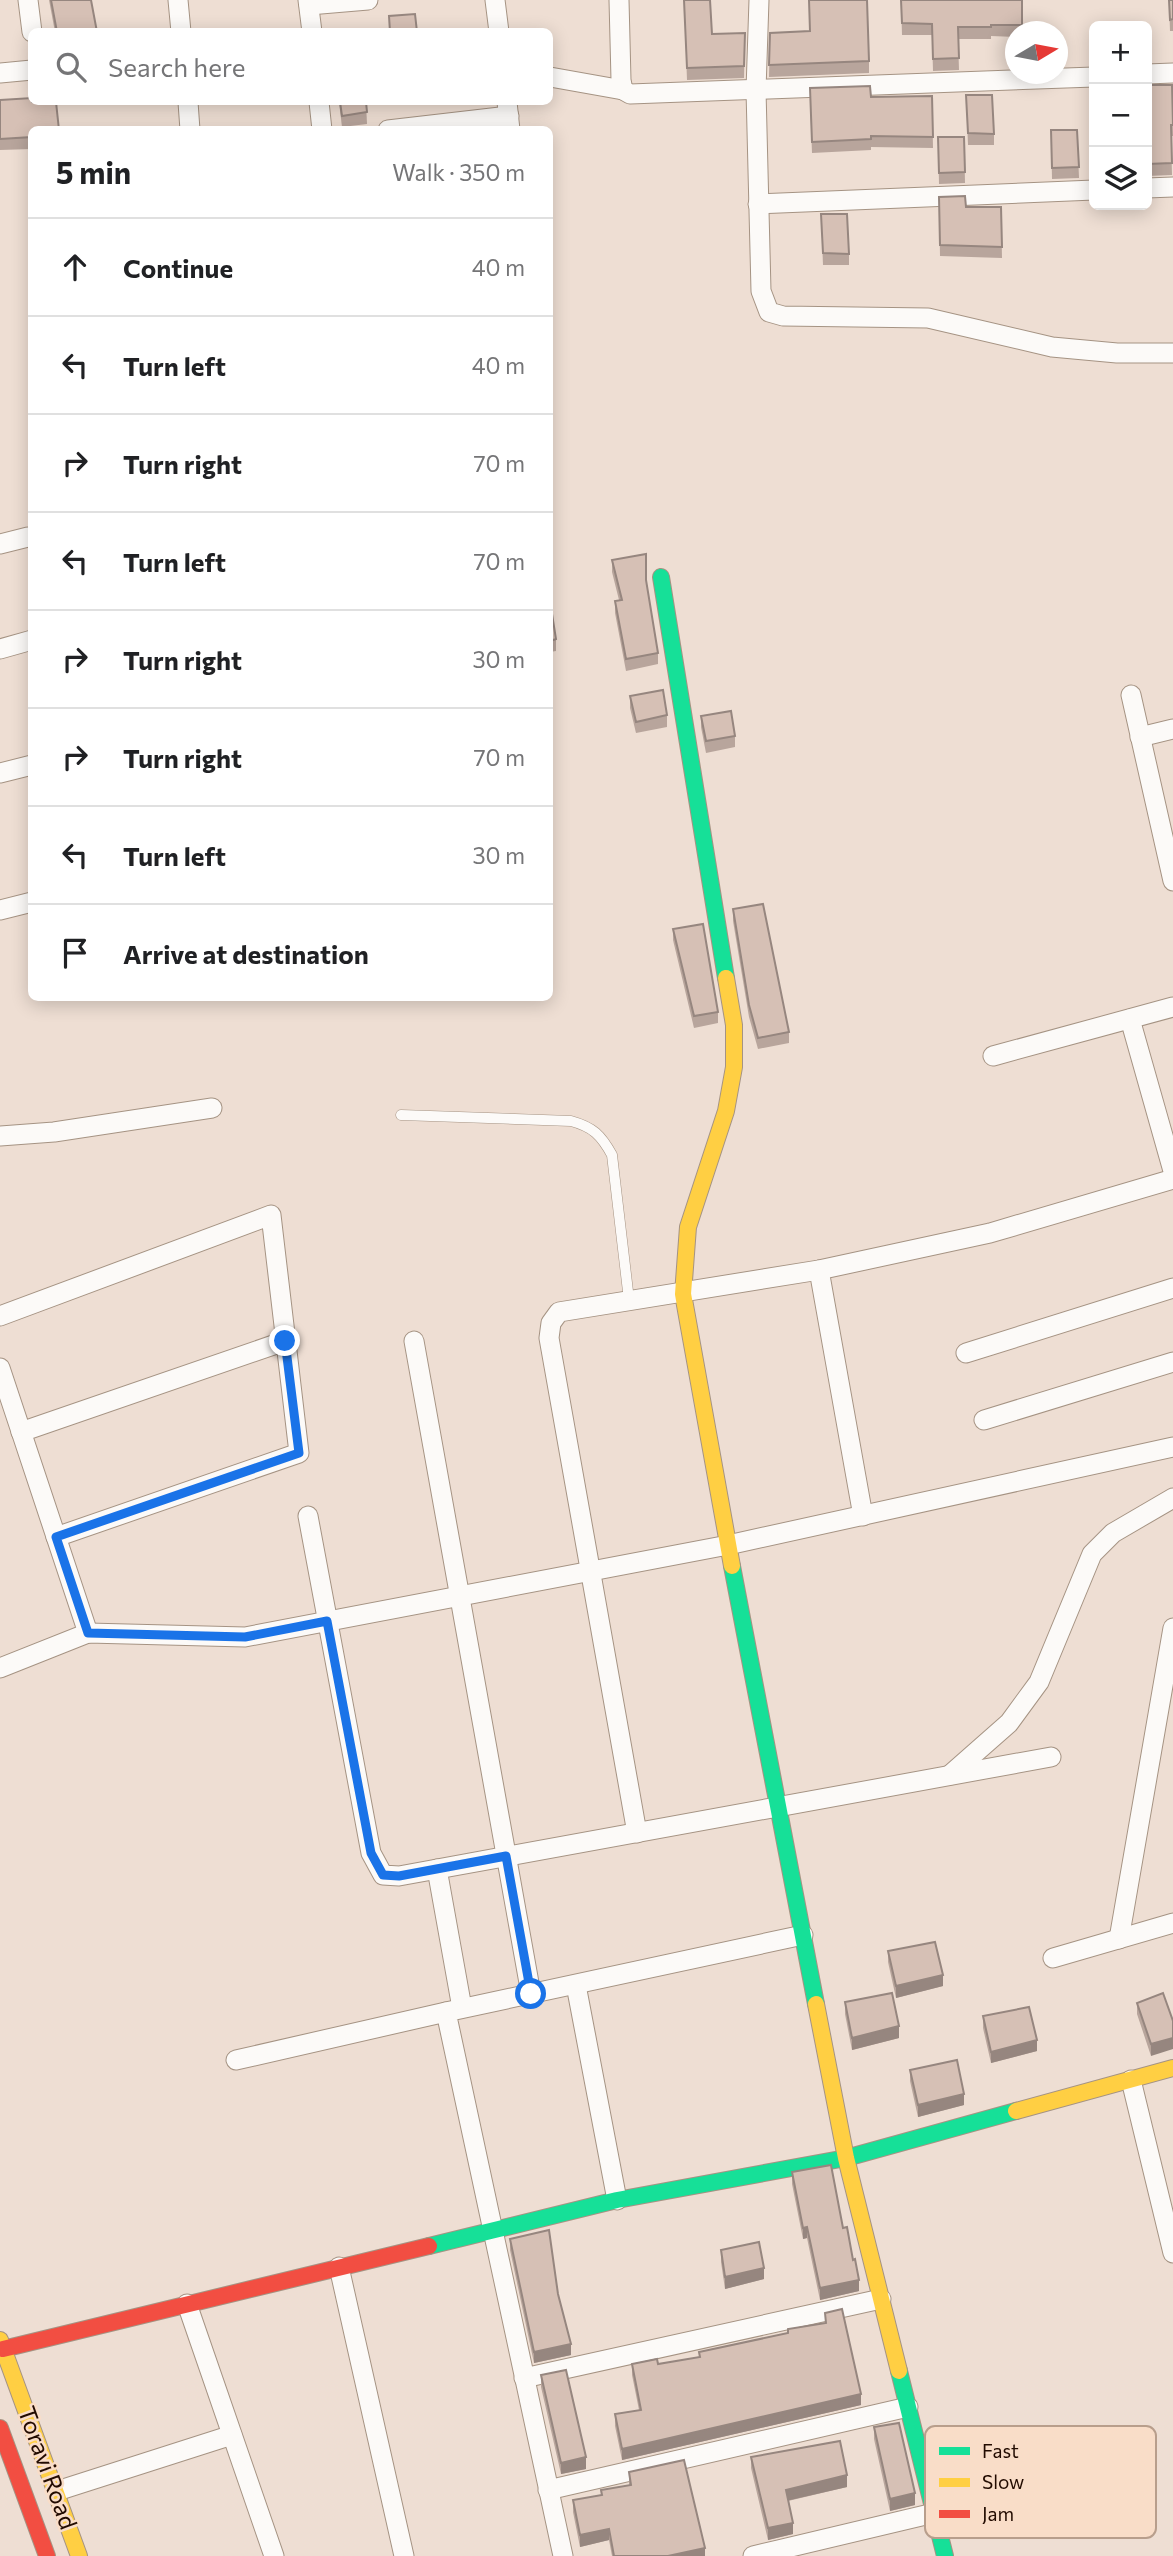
<!DOCTYPE html>
<html lang="en">
<head>
<meta charset="utf-8">
<style>
  body { margin:0; font-family:Commissioner,sans-serif; background:#f6f6f6; color:#202124 }
  .controls { position:absolute; right:21px; top:21px; display:grid; overflow:hidden; border-radius:10px; box-shadow:0 4px 18px #0003 }
  .controls button { width:63px; height:63px; display:grid; place-items:center; padding:0; border:0; border-bottom:2px solid #e0e0e0; background:#fff; color:#202124; font:35px sans-serif }
  .compass { position:absolute; left:1005px; top:21px; width:63px; height:63px; border-radius:50%; background:#fff; box-shadow:0 4px 18px #0003; rotate:80deg }
  .stop { position:absolute; width:21px; height:21px; margin:-16px; border:5px solid #1a73e8; border-radius:50%; background:#fff }
  .stop.end { background:#1a73e8; border-color:#fff; box-shadow:0 2px 7px #0008 }
  .list { margin:0; padding:0; list-style:none }
  h2 { display:flex; justify-content:space-between; align-items:center; height:91px; margin:0; padding:0 28px; font-size:30px }
  h2 small { font-size:23px; font-weight:400; color:#757577 }
  .list li { display:grid; grid-template-columns:46px 1fr auto; gap:21px; align-items:center; box-sizing:border-box; height:98px; padding:0 28px; border-top:2px solid #e0e0e0 }
  .list b { display:block; font-size:26px; white-space:nowrap }
  .list em { font-size:23px; font-style:normal; color:#757577 }
  .icon { flex:none; width:38px; height:38px; fill:none; stroke:currentColor; stroke-width:2; stroke-linecap:round; stroke-linejoin:round }
  .map { position:relative; flex:none; width:1173px; height:2556px; overflow:hidden }
  .search { position:absolute; background:#fff; box-shadow:0 4px 18px #0003; left:28px; top:28px; width:525px; height:77px; display:flex; align-items:center; gap:18px; box-sizing:border-box; padding:0 24px; border-radius:10px; color:#757577; font-size:26px }
  .panel { position:absolute; background:#fff; box-shadow:0 4px 18px #0003; left:28px; top:126px; width:525px; height:875px; border-radius:10px }
  .map>svg:first-child { display:block }
  .lines { fill:none; stroke-linecap:round; stroke-linejoin:round }
  .lane-casing { stroke:#a59383; stroke-width:11 }
  .street-casing { stroke:#a59383; stroke-width:21 }
  .fast-casing { stroke:#a59383; stroke-width:18 }
  .slow-casing { stroke:#a59383; stroke-width:18 }
  .jam-casing { stroke:#a59383; stroke-width:18 }
  .lane { stroke:#fcfaf8; stroke-width:10 }
  .street { stroke:#fcfaf8; stroke-width:19 }
  .fast { stroke:#16e098; stroke-width:16 }
  .slow { stroke:#ffcf43; stroke-width:16 }
  .jam { stroke:#f24e42; stroke-width:16 }
  .wall { fill:#b8a59c }
  .shaded-wall { fill:#96867f }
  .building { fill:#d6c0b5; stroke:#96867f; stroke-width:2 }
  .route { stroke:#1a73e8; stroke-width:9 }
  .labels { text-anchor:middle; stroke-width:5; stroke-linejoin:round; paint-order:stroke }
  .street-label { font-size:24px; fill:#220b00; stroke:#f9ddc8 }
  .key { fill:#f9ddc8; stroke:#b89e8c; stroke-width:2 }
  .key-label { font-size:19px; fill:#220b00 }
</style>
</head>
<body>
<div class="map">
<svg width="1173" height="2556" viewBox="0 0 1173 2556">
  <rect width="100%" height="100%" fill="#eeded3"/>
  <g class="lines">
    <g class="lane-casing">
      <path id="lane" d="M401,1115L571,1121C593,1127 601,1135 612,1155L629,1300"/>
    </g>
    <g class="street-casing">
      <g id="street">
        <polyline points="28,0 32,32"/>
        <polyline points="178,0 181,32"/>
        <polyline points="308,0 312,32"/>
        <polyline points="495,0 499,32"/>
        <polyline points="619,0 621,80 623,90 630,94 1094,77"/>
        <polyline points="759,0 756,90 761,291 769,312 783,316 928,318 1052,347 1117,353 1173,353"/>
        <polyline points="309,5 368,0"/>
        <polyline points="0,73 32,70"/>
        <polyline points="1147,74 1173,73"/>
        <polyline points="550,77 623,90"/>
        <polyline points="188,102 190,130"/>
        <polyline points="319,102 322,130"/>
        <polyline points="507,102 510,130"/>
        <polyline points="388,130 509,116"/>
        <polyline points="1147,188 1173,187"/>
        <polyline points="758,204 1094,190"/>
        <polyline points="0,544 28,537"/>
        <polyline points="0,649 32,640"/>
        <polyline points="1131,695 1173,881"/>
        <polyline points="1140,737 1173,729"/>
        <polyline points="0,773 32,765"/>
        <polyline points="0,910 32,902"/>
        <polyline points="1130,1019 1173,1171"/>
        <polyline points="993,1056 1173,1007"/>
        <polyline points="0,1136 54,1132 212,1108"/>
        <polyline points="819,1270 863,1516"/>
        <polyline points="0,1316 271,1215 299,1453 56,1537"/>
        <polyline points="414,1341 531,1994"/>
        <polyline points="966,1353 1173,1288"/>
        <polyline points="0,1368 88,1633"/>
        <polyline points="984,1420 1173,1362"/>
        <polyline points="21,1432 285,1341"/>
        <polyline points="308,1516 371,1853 383,1875 399,1876 1051,1757"/>
        <polyline points="0,1668 88,1633 245,1637 728,1545 1173,1447"/>
        <polyline points="950,1775 1009,1723 1039,1682 1092,1554 1113,1533 1173,1498"/>
        <polyline points="637,1833 549,1338 551,1323 559,1312 819,1270 990,1233 1173,1179"/>
        <polyline points="437,1869 462,2008"/>
        <polyline points="1119,1939 1173,1628"/>
        <polyline points="1053,1958 1173,1923"/>
        <polyline points="576,1985 617,2200"/>
        <polyline points="236,2060 446,2012"/>
        <polyline points="1131,2080 1173,2253"/>
        <polyline points="339,2267 404,2556"/>
        <polyline points="187,2304 274,2556"/>
        <polyline points="524,2378 881,2299"/>
        <polyline points="548,2490 908,2407"/>
        <polyline points="57,2491 232,2435"/>
        <polyline points="563,2556 446,2012 803,1935"/>
        <polyline points="753,2556 934,2513"/>
      </g>
    </g>
    <g class="fast-casing">
      <g id="fast">
        <polyline points="661,577 726,978"/>
        <polyline points="732,1566 816,2004"/>
        <polyline points="429,2246 617,2200 846,2158 1016,2111"/>
        <polyline points="899,2371 945,2556"/>
      </g>
    </g>
    <g class="slow-casing">
      <g id="slow">
        <polyline points="726,978 734,1025 734,1067 726,1111 688,1227 683,1294 732,1566"/>
        <polyline points="816,2004 846,2158 899,2371"/>
        <polyline points="1016,2111 1173,2068"/>
        <polyline points="0,2340 79,2556"/>
      </g>
    </g>
    <g class="jam-casing">
      <g id="jam">
        <polyline points="3,2349 429,2246"/>
        <polyline points="0,2428 47,2556"/>
      </g>
    </g>
    <use href="#lane" class="lane"/>
    <use href="#street" class="street"/>
    <use href="#fast" class="fast"/>
    <use href="#slow" class="slow"/>
    <use href="#jam" class="jam"/>
  </g>
  <g class="wall">
    <polygon points="49,0 91,0 97,32 55,32"/>
    <polygon points="684,0 712,34 745,33 744,78 687,80"/>
    <polygon points="901,0 1022,0 1022,32 1016,32 1016,37 991,36 991,39 958,39 959,70 933,71 932,35 902,35"/>
    <polygon points="1169,0 1173,0 1173,31 1170,31"/>
    <polygon points="770,33 869,61 869,73 769,77"/>
    <polygon points="1147,85 1172,85 1173,136 1171,136 1172,175 1147,176"/>
    <polygon points="966,95 994,134 994,145 968,145"/>
    <polygon points="932,96 933,148 871,147 871,150 812,153 810,100 871,97"/>
    <polygon points="0,100 32,130 32,149 0,150"/>
    <polygon points="339,102 366,102 367,124 342,127"/>
    <polygon points="1051,130 1077,130 1079,178 1052,179"/>
    <polygon points="938,137 964,137 965,183 939,184"/>
    <polygon points="939,197 966,207 1001,207 1002,258 940,256"/>
    <polygon points="821,214 849,254 849,265 823,265"/>
    <polygon points="612,560 646,580 658,653 658,664 626,671 615,613 615,601 619,600 612,572"/>
    <polygon points="550,615 556,639 556,651 550,652"/>
    <polygon points="630,696 667,715 667,727 636,733 630,708"/>
    <polygon points="701,716 735,736 735,747 706,753 701,727"/>
    <polygon points="733,909 789,1032 789,1043 758,1049 749,1017 733,921"/>
    <polygon points="673,929 718,1012 718,1023 694,1028 673,940"/>
    <polygon points="888,1951 943,1986 896,1998 888,1962"/>
    <polygon points="1163,1993 1151,2056 1137,2014 1137,2003"/>
    <polygon points="845,2002 899,2038 852,2050 845,2014"/>
    <polygon points="983,2016 1037,2051 991,2063 983,2028"/>
    <polygon points="910,2070 964,2105 918,2117 910,2081"/>
    <polygon points="792,2172 843,2228 859,2291 820,2300 807,2238 803,2239 792,2184"/>
    <polygon points="510,2239 558,2294 571,2355 534,2363 510,2250"/>
    <polygon points="721,2250 764,2279 725,2289 721,2262"/>
    <polygon points="825,2313 861,2405 622,2460 615,2426 615,2414 639,2410 632,2375 632,2364 658,2364 699,2357 699,2352 788,2333 788,2329 825,2323"/>
    <polygon points="541,2375 586,2469 561,2474 541,2387"/>
    <polygon points="874,2427 915,2505 890,2511 874,2439"/>
    <polygon points="751,2457 847,2487 788,2501 793,2534 768,2540 751,2468"/>
    <polygon points="629,2472 705,2556 612,2556 609,2540 580,2547 573,2512 573,2500 601,2495 601,2490 629,2485"/>
  </g>
  <g class="shaded-wall">
    <polygon points="943,1975 943,1986 896,1998 896,1986"/>
    <polygon points="899,2026 899,2038 852,2050 852,2038"/>
    <polygon points="1173,2038 1173,2049 1151,2056 1151,2044"/>
    <polygon points="1037,2040 1037,2051 991,2063 991,2052"/>
    <polygon points="964,2094 964,2105 918,2117 918,2105"/>
    <polygon points="807,2227 807,2238 803,2239 803,2228"/>
    <polygon points="764,2268 764,2279 725,2289 725,2277"/>
    <polygon points="859,2280 859,2291 820,2300 820,2288"/>
    <polygon points="571,2344 571,2355 534,2363 534,2352"/>
    <polygon points="861,2394 861,2405 622,2460 622,2449"/>
    <polygon points="586,2457 586,2469 561,2474 561,2463"/>
    <polygon points="847,2475 847,2487 786,2501 786,2490"/>
    <polygon points="915,2493 915,2505 890,2511 890,2499"/>
    <polygon points="793,2523 793,2534 768,2540 768,2528"/>
    <polygon points="609,2529 609,2540 580,2547 580,2535"/>
    <polygon points="705,2548 705,2556 668,2556"/>
  </g>
  <g class="building">
    <polygon points="51,0 91,0 97,32 57,32"/>
    <polygon points="684,0 710,0 712,34 745,33 744,66 687,68"/>
    <polygon points="809,0 867,0 869,61 769,65 770,33 810,31"/>
    <polygon points="901,0 1022,0 1022,25 991,25 991,27 958,27 959,58 933,59 932,24 902,23"/>
    <polygon points="1169,0 1173,0 1173,19 1170,20"/>
    <polygon points="415,14 417,32 390,32 389,16"/>
    <polygon points="1147,85 1172,85 1173,125 1171,125 1172,163 1147,164"/>
    <polygon points="870,86 871,97 932,96 933,137 871,136 871,139 812,142 810,88"/>
    <polygon points="966,95 992,95 994,134 968,133"/>
    <polygon points="32,98 32,102 56,102 59,130 32,130 32,137 0,139 0,100"/>
    <polygon points="340,102 366,102 367,112 342,116"/>
    <polygon points="1051,130 1077,130 1079,167 1052,168"/>
    <polygon points="938,137 964,137 965,172 939,173"/>
    <polygon points="965,196 966,207 1001,207 1002,247 940,245 939,197"/>
    <polygon points="821,214 847,214 849,254 823,253"/>
    <polygon points="646,554 646,580 658,653 626,659 615,601 622,600 612,560"/>
    <polygon points="552,614 556,639 550,641 550,615"/>
    <polygon points="663,690 667,715 636,722 630,696"/>
    <polygon points="731,711 735,736 706,741 701,716"/>
    <polygon points="763,904 789,1032 758,1038 749,1005 733,909"/>
    <polygon points="703,924 718,1012 694,1016 673,929"/>
    <polygon points="935,1942 943,1975 896,1986 888,1951"/>
    <polygon points="892,1993 899,2026 852,2038 845,2002"/>
    <polygon points="1163,1993 1173,2021 1173,2038 1151,2044 1137,2003"/>
    <polygon points="1029,2007 1037,2040 991,2052 983,2016"/>
    <polygon points="957,2060 964,2094 918,2105 910,2070"/>
    <polygon points="831,2165 843,2228 847,2227 853,2260 855,2259 859,2280 820,2288 807,2227 803,2228 792,2172"/>
    <polygon points="549,2230 558,2294 571,2344 534,2352 510,2239"/>
    <polygon points="759,2242 764,2268 725,2277 721,2250"/>
    <polygon points="842,2309 861,2394 622,2449 615,2414 641,2410 632,2364 657,2359 658,2364 700,2357 699,2352 788,2333 788,2329 826,2323 825,2313"/>
    <polygon points="566,2370 586,2457 561,2463 541,2375"/>
    <polygon points="899,2423 915,2493 890,2499 874,2427"/>
    <polygon points="840,2441 847,2475 786,2490 793,2523 768,2528 751,2457"/>
    <polygon points="684,2460 705,2548 668,2556 614,2556 609,2529 580,2535 573,2500 602,2495 601,2490 631,2485 629,2472"/>
  </g>
  <g class="lines">
    <polyline class="route" points="285,1341 299,1453 56,1537 88,1633 245,1637 327,1621 371,1853 383,1875 399,1876 506,1856 531,1994"/>
  </g>
  <g class="labels">
    <g class="street-label">
      <text transform="translate(47 2468) rotate(70)" y="8">Toravi Road</text>
    </g>
  </g>
  <rect x="925" y="2426" width="231" height="112" rx="10" class="key"/>
  <rect x="939" y="2447" width="31" height="8" fill="#16e098"/>
  <rect x="939" y="2478" width="31" height="9" fill="#ffcf43"/>
  <rect x="939" y="2510" width="31" height="8" fill="#f24e42"/>
  <g class="key-label">
    <text x="982" y="2458">Fast</text>
    <text x="982" y="2489">Slow</text>
    <text x="982" y="2521">Jam</text>
  </g>
</svg>
<div class="controls">
<button>+</button>
<button>−</button>
<button><svg class="icon" aria-label="layers" viewBox="0 0 24 24"><path d="M12 4l9 5-9 5-9-5zM3 14l9 5 9-5"/></svg></button>
</div>
<svg class="compass" viewBox="-18 -18 36 36"><path d="M0-13l5 13h-10z" fill="#e53935"/><path d="M0 13l5-13h-10z" fill="#757577"/></svg>
<div class="stop" style="left:531px;top:1994px"></div>
<div class="stop end" style="left:285px;top:1341px"></div>
<div class="search"><svg class="icon" aria-label="search" viewBox="0 0 24 24"><circle cx="10" cy="10" r="6"/><path d="M15 15l6 6"/></svg>Search here</div>
<section class="panel">
<h2>5 min<small>Walk · 350 m</small></h2>
<ul class="list">
<li><svg class="icon" aria-label="ahead" viewBox="0 0 24 24"><path d="M12 20V5M6 11l6-6 6 6"/></svg><div><b>Continue</b></div><em>40 m</em></li>
<li><svg class="icon" aria-label="left" viewBox="0 0 24 24"><path d="M17 20v-9H6M10 6l-5 5 5 5"/></svg><div><b>Turn left</b></div><em>40 m</em></li>
<li><svg class="icon" aria-label="right" viewBox="0 0 24 24"><path d="M7 20v-9h11M14 6l5 5-5 5"/></svg><div><b>Turn right</b></div><em>70 m</em></li>
<li><svg class="icon" aria-label="left" viewBox="0 0 24 24"><path d="M17 20v-9H6M10 6l-5 5 5 5"/></svg><div><b>Turn left</b></div><em>70 m</em></li>
<li><svg class="icon" aria-label="right" viewBox="0 0 24 24"><path d="M7 20v-9h11M14 6l5 5-5 5"/></svg><div><b>Turn right</b></div><em>30 m</em></li>
<li><svg class="icon" aria-label="right" viewBox="0 0 24 24"><path d="M7 20v-9h11M14 6l5 5-5 5"/></svg><div><b>Turn right</b></div><em>70 m</em></li>
<li><svg class="icon" aria-label="left" viewBox="0 0 24 24"><path d="M17 20v-9H6M10 6l-5 5 5 5"/></svg><div><b>Turn left</b></div><em>30 m</em></li>
<li><svg class="icon" aria-label="arrive" viewBox="0 0 24 24"><path d="M6 21V4h12l-3 4 3 4H6"/></svg><div><b>Arrive at destination</b></div></li>
</ul>
</section>
</div>
</body>
</html>
